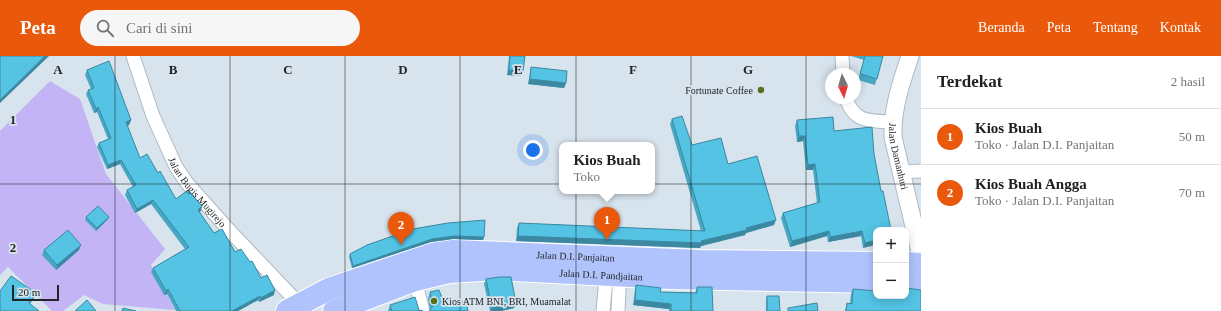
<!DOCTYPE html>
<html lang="id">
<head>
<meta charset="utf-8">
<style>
  body { margin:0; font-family:"Times New Roman",serif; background:#f6f6f6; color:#202124 }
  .controls { position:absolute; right:12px; bottom:12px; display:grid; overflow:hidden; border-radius:8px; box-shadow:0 2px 10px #0003 }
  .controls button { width:36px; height:36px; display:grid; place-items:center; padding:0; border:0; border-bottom:1px solid #e0e0e0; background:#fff; color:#202124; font:20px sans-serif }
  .compass { position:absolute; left:825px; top:12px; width:36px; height:36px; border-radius:50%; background:#fff; box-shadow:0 2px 10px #0003; rotate:175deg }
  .scale { position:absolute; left:12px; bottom:10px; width:47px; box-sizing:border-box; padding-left:4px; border:2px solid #212529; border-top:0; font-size:11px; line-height:14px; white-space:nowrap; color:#212529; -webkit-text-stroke:3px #d7e3ed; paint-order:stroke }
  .you { position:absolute; left:533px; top:94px; width:14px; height:14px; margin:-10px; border:3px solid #fff; border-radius:50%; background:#1a73e8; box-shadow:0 0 0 6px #1a73e833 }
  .badge { display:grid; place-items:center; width:26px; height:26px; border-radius:50%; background:#ea580c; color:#fff; font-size:13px; font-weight:700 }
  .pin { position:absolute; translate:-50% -33px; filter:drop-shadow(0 1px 2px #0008) }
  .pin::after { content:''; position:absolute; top:21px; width:14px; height:12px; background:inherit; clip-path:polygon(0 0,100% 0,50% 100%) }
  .popup { position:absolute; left:559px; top:86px; width:96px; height:52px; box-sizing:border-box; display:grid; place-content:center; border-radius:8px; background:#fff; filter:drop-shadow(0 1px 3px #0005); font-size:13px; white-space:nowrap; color:#757577 }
  .popup b { font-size:15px; color:#202124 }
  .popup::after { content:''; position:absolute; left:50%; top:100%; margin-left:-8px; border:8px solid transparent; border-top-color:#fff }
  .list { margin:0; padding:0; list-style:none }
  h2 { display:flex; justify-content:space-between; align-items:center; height:52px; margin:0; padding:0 16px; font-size:17px }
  h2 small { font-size:13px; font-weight:400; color:#757577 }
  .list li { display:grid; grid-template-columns:26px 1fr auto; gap:12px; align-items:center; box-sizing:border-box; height:56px; padding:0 16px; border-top:1px solid #e0e0e0 }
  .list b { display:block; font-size:15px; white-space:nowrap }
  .list p { margin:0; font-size:13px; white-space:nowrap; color:#757577 }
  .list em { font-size:13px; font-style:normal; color:#757577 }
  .icon { flex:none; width:22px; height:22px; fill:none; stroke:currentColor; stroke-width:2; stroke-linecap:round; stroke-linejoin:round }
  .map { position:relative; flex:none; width:921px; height:255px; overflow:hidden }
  header { display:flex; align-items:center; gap:24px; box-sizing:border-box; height:56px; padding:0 20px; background:#ea580c; color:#fff }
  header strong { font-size:19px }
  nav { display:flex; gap:22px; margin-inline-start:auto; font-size:14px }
  .search { width:280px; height:36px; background:#f6f6f6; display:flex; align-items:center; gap:10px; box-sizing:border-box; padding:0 14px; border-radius:22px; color:#757577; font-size:15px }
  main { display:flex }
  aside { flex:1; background:#fff }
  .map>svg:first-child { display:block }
  .green { fill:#c3b4f5 }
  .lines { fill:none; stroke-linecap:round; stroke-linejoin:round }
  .minor-casing { stroke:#afbac4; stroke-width:15 }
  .tertiary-casing { stroke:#afbac4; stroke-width:19 }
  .trunk-casing { stroke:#fff; stroke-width:24 }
  .minor { stroke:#fff; stroke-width:13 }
  .tertiary { stroke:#fff; stroke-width:17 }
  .trunk { stroke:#b0c3fc; stroke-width:22 }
  .wall { fill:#48a8c4 }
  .shaded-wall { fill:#3b88a0 }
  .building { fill:#54c3e4; stroke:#3b88a0 }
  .grid { fill:none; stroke:#212529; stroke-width:1; stroke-opacity:0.55 }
  .poi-dot { fill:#596f20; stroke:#d7e3ed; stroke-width:1.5 }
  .labels { text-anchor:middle; stroke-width:3.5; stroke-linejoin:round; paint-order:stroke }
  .poi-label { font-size:10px; fill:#212529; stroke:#d7e3ed; text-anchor:end }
  .street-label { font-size:10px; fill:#212529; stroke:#d7e3ed }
  .grid-label { font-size:13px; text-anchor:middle; font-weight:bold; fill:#212529; stroke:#d7e3ed; stroke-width:3.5; stroke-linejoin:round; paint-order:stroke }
</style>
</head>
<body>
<header>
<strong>Peta</strong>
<div class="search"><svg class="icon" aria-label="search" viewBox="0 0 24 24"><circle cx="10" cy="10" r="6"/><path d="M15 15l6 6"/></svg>Cari di sini</div>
<nav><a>Beranda</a><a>Peta</a><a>Tentang</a><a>Kontak</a></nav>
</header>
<main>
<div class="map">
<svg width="921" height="255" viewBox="0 0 921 255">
  <rect width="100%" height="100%" fill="#d7e3ed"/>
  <polygon class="green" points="50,25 80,43 106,118 165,193 151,209 175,254 103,248 84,239 63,255 52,255 8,211 0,219 0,75"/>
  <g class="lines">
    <g class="minor-casing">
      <g id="minor">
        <path id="s1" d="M133,0L153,60L176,111L187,127L227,172L300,249"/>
        <polyline points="842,0 843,18"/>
        <path d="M846,42C854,67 870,65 893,66"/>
        <polyline points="902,116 921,115"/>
        <polyline points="415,224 423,255"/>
        <polyline points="603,255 607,213"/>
        <polyline points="618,255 620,213"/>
      </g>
    </g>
    <g class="tertiary-casing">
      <g id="tertiary">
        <path id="s2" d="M910,0C901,27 892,53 893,81L921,200"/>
      </g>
    </g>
    <g class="trunk-casing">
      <g id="trunk">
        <polyline points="906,207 921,208"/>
        <polyline points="906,226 921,227"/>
        <path id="s3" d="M287,255L329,233L433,198L453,195L701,205L876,207"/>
        <path id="s4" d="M334,255L415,224L449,216L496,213L670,222L876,226"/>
      </g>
    </g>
    <use href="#minor" class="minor"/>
    <use href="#tertiary" class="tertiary"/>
    <use href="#trunk" class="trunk"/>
  </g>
  <g class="wall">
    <polygon points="509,0 525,0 521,20 507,19"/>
    <polygon points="851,0 883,0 875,29 858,24 864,4"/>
    <polygon points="531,11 566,27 564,32 528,28 530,16"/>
    <polygon points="87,14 131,64 129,69 127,70 140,102 158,117 176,143 201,155 199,156 214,177 261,222 274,239 259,246 258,244 238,255 176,255 167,238 164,239 151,216 153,212 185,193 151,148 135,157 125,139 127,134 133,131 120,108 107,113 97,91 99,87 108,83 97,56 94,57 86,38 88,34 91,33 85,19"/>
    <polygon points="672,63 692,89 728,108 774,169 746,177 745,179 701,190 700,192 516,185 517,172 519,167 701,175 670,68"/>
    <polygon points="797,64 834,75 874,98 881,135 891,174 863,192 861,180 828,186 827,180 790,191 781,162 783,157 817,147 813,114 806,114 803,85 797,86 795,70"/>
    <polygon points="86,161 109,161 108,163 96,175 85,164"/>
    <polygon points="413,173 484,181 483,184 453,183 431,186 352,212 349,201 350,198"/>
    <polygon points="44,194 79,194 56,214 42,199"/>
    <polygon points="486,223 516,247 514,252 501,255 490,255 484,228"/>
    <polygon points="636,229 660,236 695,237 697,231 713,255 669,255 669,253 633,249 635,234"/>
    <polygon points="853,233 876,240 921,255 845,255 847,247 850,248 851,238"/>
    <polygon points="430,236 445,249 430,254 428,243"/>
    <polygon points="767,240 780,255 766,255 766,243"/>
    <polygon points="390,249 419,254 423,255 388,255"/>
  </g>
  <g class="shaded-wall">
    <polygon points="45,0 49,0 0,47 0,44"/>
    <polygon points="509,14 523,15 521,20 507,19"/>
    <polygon points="530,23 566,27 564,32 528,28"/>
    <polygon points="98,51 97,56 94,57 96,53"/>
    <polygon points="131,64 129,69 124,71 126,66"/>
    <polygon points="799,80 805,80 803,85 797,86"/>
    <polygon points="121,104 120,108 107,113 108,109"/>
    <polygon points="815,108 813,114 806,114 808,109"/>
    <polygon points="153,144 151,148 135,157 137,153"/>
    <polygon points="202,150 201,155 196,158 198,154"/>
    <polygon points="109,161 108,163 96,175 97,172"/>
    <polygon points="776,164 774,169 746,177 745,179 701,190 700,192 516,185 518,180 701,185"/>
    <polygon points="829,175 827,180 790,191 792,185"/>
    <polygon points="862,175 861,180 828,186 830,181"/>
    <polygon points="454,180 484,181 483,184 453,183 431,186 352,212 353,210 432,183"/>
    <polygon points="876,184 876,189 863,192 865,187"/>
    <polygon points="81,189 79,194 56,214 57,209"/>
    <polygon points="168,233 167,238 164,239 166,235"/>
    <polygon points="275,234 274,239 259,246 261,242"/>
    <polygon points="36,237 34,242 27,252 29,247"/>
    <polygon points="260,240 258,244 238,255 232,255"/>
    <polygon points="635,244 671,248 669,253 633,249"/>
    <polygon points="516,247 514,252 501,255 491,255 492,252"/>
  </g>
  <g class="building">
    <polygon points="0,0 45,0 0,44"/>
    <polygon points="510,0 525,0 523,15 509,14"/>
    <polygon points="865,0 883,0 877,23 860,18"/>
    <polygon points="109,5 131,64 126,66 140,102 147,98 158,117 160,115 176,143 188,134 202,150 198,154 214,177 222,173 235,196 241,193 250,206 252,205 261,222 267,219 275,234 261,242 260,240 232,255 180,255 168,233 166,235 153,212 189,191 153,144 137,153 127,134 136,129 121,104 108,109 99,87 111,82 98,51 96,53 88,34 94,32 87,14"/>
    <polygon points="531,11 567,15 566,27 530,23"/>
    <polygon points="682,60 692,89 721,82 728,108 757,100 776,164 746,172 747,174 701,185 702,187 518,180 519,167 705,175 672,63"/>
    <polygon points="833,61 834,75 872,71 874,98 881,135 883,135 891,174 876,174 876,184 865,187 862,175 830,181 829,175 792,185 783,157 820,146 815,108 808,109 805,80 799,80 797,64"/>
    <polygon points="98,150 109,161 97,172 86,161"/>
    <polygon points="485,164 484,181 454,180 432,183 353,210 350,198 367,189 413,173 448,167"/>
    <polygon points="68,174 81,189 57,209 44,194"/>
    <polygon points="11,220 36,237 29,247 39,255 0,255 0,235"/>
    <polygon points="499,221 511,221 516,247 492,252 486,223"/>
    <polygon points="636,229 661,232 660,236 697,237 697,231 712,231 713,255 671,255 671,248 635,244"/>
    <polygon points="906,232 921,234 921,255 846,255 847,247 852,248 853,233 876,235 876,240 906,240"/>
    <polygon points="439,234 445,249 466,245 468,255 429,255 433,250 430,236"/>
    <polygon points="767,240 779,240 780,255 767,255"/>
    <polygon points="415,241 419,254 423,255 392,255 390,249"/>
    <polygon points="87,244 96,255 75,255"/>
    <polygon points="817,247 818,255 788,255 788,252"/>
    <polygon points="123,252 136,255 122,255"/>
  </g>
  <path class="grid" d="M115,0V255M230,0V255M345,0V255M460,0V255M576,0V255M691,0V255M806,0V255M0,128H921"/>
  <g class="poi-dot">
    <circle cx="761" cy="34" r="4"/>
    <circle cx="434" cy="245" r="4"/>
  </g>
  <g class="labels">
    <g class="poi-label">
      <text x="753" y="38">Fortunate Coffee</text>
      <text x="442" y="249" text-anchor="start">Kios ATM BNI, BRI, Muamalat</text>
    </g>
    <g class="street-label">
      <text dy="4" stroke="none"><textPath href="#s2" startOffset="103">Jalan Damanhuri</textPath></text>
      <text dy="4" stroke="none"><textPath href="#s1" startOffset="152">Jalan Bugis Mugirejo</textPath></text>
      <text dy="4" stroke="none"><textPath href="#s3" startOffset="300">Jalan D.I. Panjaitan</textPath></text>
      <text dy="4" stroke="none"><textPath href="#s4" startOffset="274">Jalan D.I. Pandjaitan</textPath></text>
    </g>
  </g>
  <g class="grid-label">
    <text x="58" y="18">A</text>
    <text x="173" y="18">B</text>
    <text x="288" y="18">C</text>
    <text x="403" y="18">D</text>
    <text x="518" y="18">E</text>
    <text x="633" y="18">F</text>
    <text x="748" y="18">G</text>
    <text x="13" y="68">1</text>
    <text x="13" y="196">2</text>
  </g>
</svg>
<div class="controls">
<button>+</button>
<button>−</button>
</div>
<svg class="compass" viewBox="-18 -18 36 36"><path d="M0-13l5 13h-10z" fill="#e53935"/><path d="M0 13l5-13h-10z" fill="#757577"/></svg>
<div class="scale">20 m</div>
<div class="you"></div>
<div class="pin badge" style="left:607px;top:184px">1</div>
<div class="popup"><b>Kios Buah</b>Toko</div>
<div class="pin badge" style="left:401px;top:189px">2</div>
</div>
<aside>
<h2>Terdekat<small>2 hasil</small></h2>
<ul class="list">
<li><span class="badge">1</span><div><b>Kios Buah</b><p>Toko · Jalan D.I. Panjaitan</p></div><em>50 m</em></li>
<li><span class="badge">2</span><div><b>Kios Buah Angga</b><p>Toko · Jalan D.I. Panjaitan</p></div><em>70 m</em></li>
</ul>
</aside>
</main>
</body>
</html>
